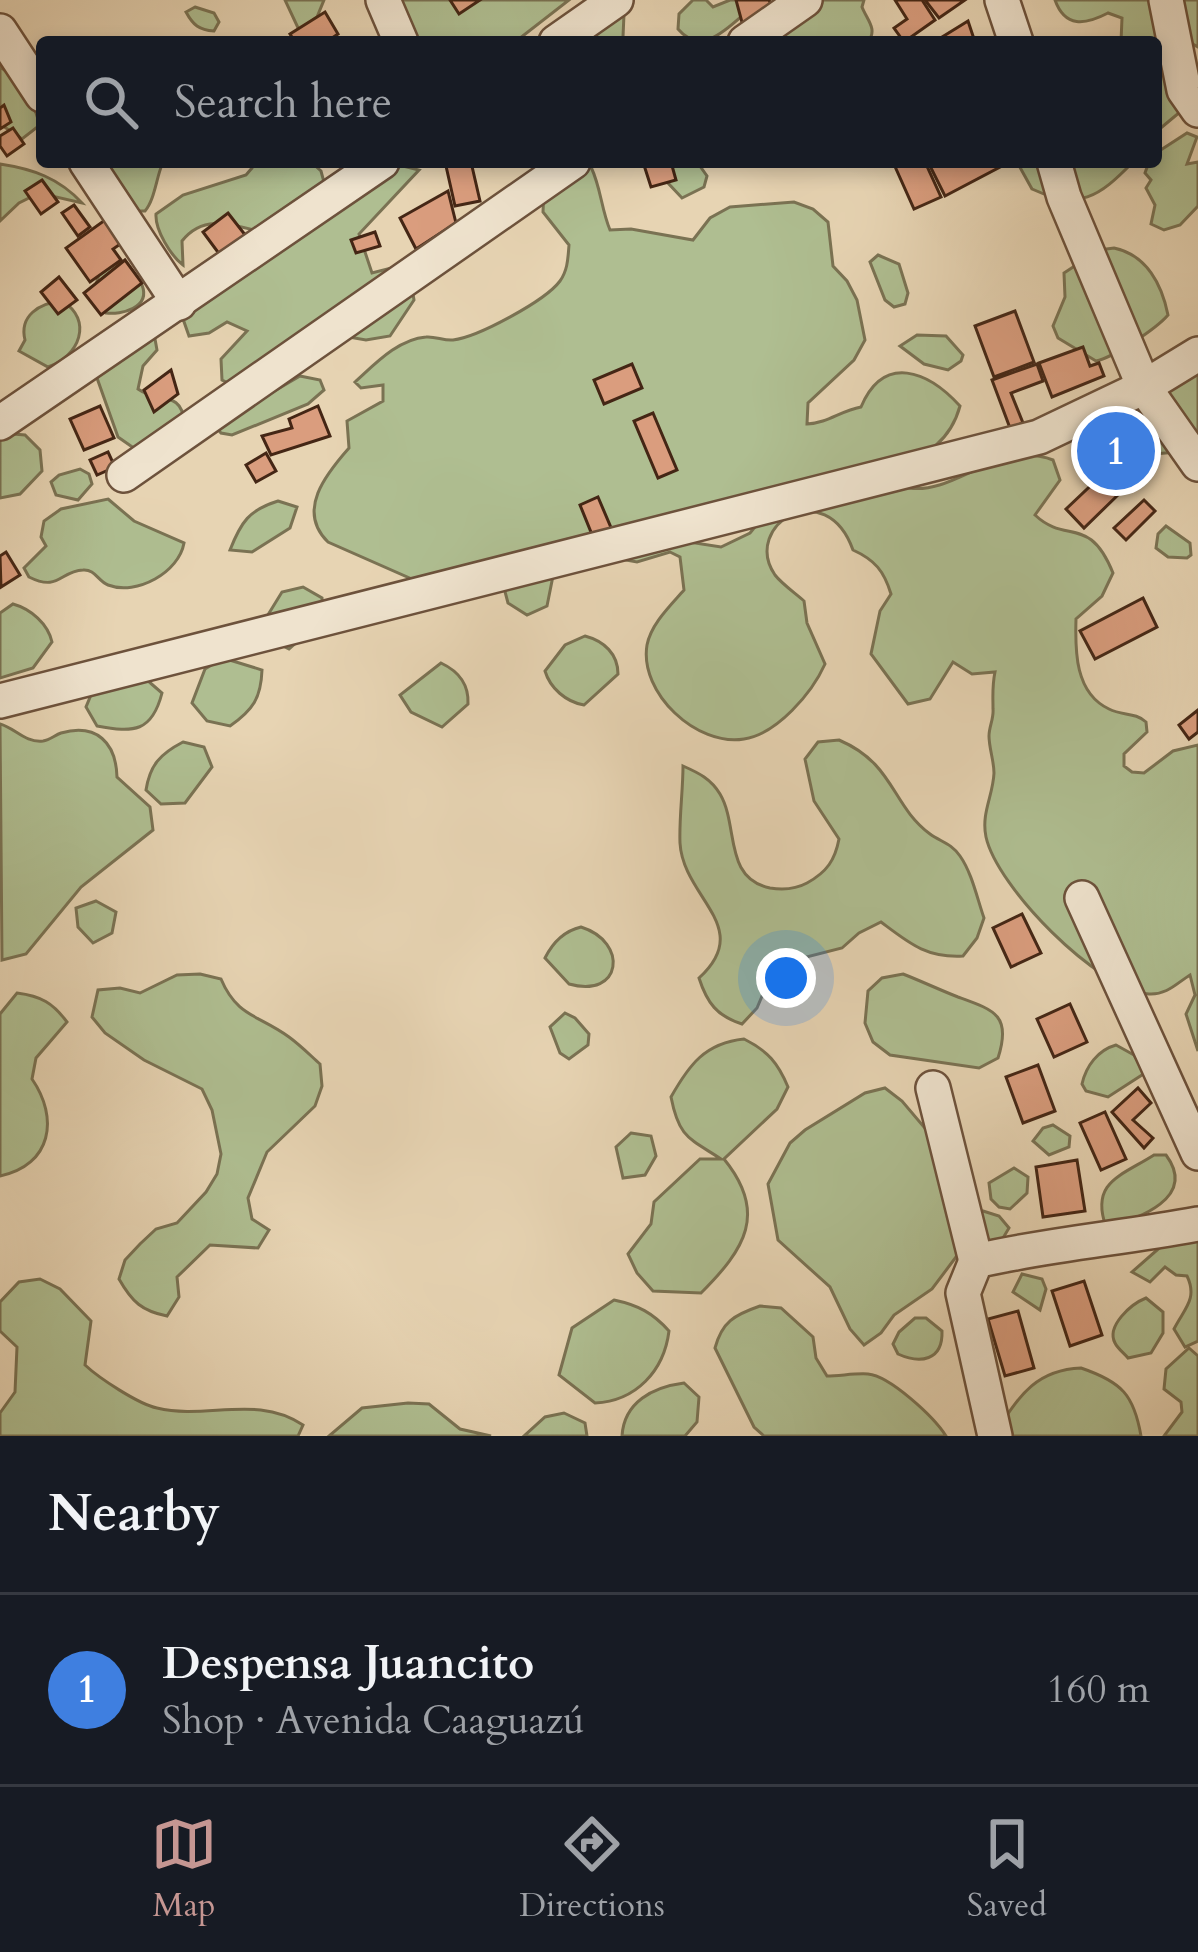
<!DOCTYPE html>
<html lang="en">
<head>
<meta charset="utf-8">
<style>
  body { margin:0; font-family:Cardo,serif; background:#242831; color:#f1f3f6 }
  .you { position:absolute; left:786px; top:978px; width:42px; height:42px; margin:-30px; border:9px solid #fff; border-radius:50%; background:#1a73e8; box-shadow:0 0 0 18px #1a73e833 }
  .badge { display:grid; place-items:center; width:78px; height:78px; border-radius:50%; background:#c59692; color:#fff; font-size:39px; font-weight:700 }
  .pin { position:absolute; translate:-50% -50%; border:6px solid #fff; box-shadow:0 3px 12px #0006 }
  .list { margin:0; padding:0; list-style:none }
  h2 { display:flex; justify-content:space-between; align-items:center; height:156px; margin:0; padding:0 48px; font-size:51px }
  h2 small { font-size:39px; font-weight:400; color:#9ea1a6 }
  .list li { display:grid; grid-template-columns:78px 1fr auto; gap:36px; align-items:center; box-sizing:border-box; height:192px; padding:0 48px; border-top:3px solid #363941 }
  .list b { display:block; font-size:45px; white-space:nowrap }
  .list p { margin:0; font-size:39px; white-space:nowrap; color:#9ea1a6 }
  .list em { font-size:39px; font-style:normal; color:#9ea1a6 }
  .icon { flex:none; width:66px; height:66px; fill:none; stroke:currentColor; stroke-width:2; stroke-linecap:round; stroke-linejoin:round }
  .map { position:relative; flex:none; width:1198px; height:1436px; overflow:hidden }
  .search { position:absolute; background:#171b24; box-shadow:0 6px 18px #0003; left:36px; right:36px; top:36px; height:132px; display:flex; align-items:center; gap:30px; box-sizing:border-box; padding:0 42px; border-radius:12px; color:#9ea1a6; font-size:45px }
  .sheet { height:348px; background:#171b24 }
  nav { display:flex; justify-content:space-around; align-items:center; box-sizing:border-box; height:168px; border-top:3px solid #363941; background:#171b24; font-size:33px; color:#9ea1a6 }
  nav a { display:grid; justify-items:center; gap:6px }
  nav .on { color:#c59692 }
  .map>svg:first-child { display:block }
  .green { fill:#afbe91; stroke:#7a7253; stroke-width:3 }
  .building { fill:#da9d7e; stroke:#442615; stroke-width:3 }
  .lines { fill:none; stroke-linecap:round; stroke-linejoin:round }
  .minor-casing { stroke:#6d523c; stroke-width:38 }
  .minor { stroke:#efe3ce; stroke-width:33 }
</style>
</head>
<body>
<div class="map">
<svg width="1198" height="1436" viewBox="0 0 1198 1436">
  <rect width="100%" height="100%" fill="#e7d4b3"/>
  <filter id="stains"><feTurbulence type="fractalNoise" baseFrequency=".00167" numOctaves="4"/><feColorMatrix values="0 0 0 0 .2 0 0 0 0 .09 0 0 0 0 .02 0 0 0 .5 -.17"/></filter>
  <radialGradient id="worn" r=".72"><stop offset=".6" stop-color="#630" stop-opacity="0"/><stop offset="1" stop-color="#630" stop-opacity=".3"/></radialGradient>
  <g class="green">
    <polygon points="285,0 324,0 317,17 299,30"/>
    <polygon points="377,0 569,0 515,42 401,42"/>
    <path d="M693,0H706L713,7L730,0H745L744,14C724,32 700,55 678,29L679,14Z"/>
    <path d="M791,0H864L862,7C867,20 878,29 868,42H748Z"/>
    <path d="M1055,0H1198V47L1189,42L1193,75H1198V97L1156,132V42H1121L1122,18L1108,13C1085,25 1065,28 1055,0Z"/>
    <path d="M195,7L214,13L219,22L214,31C199,30 193,25 186,12Z"/>
    <polygon points="624,14 623,37 630,42 589,40 591,22"/>
    <polygon points="0,67 27,86 40,125 22,139 0,124"/>
    <polygon points="1187,133 1197,137 1187,164 1198,162 1198,206 1180,225 1164,230 1151,224 1155,205 1146,188 1151,180 1145,173 1149,162 1156,162 1156,153"/>
    <path d="M106,162H163C156,178 155,199 145,211H121L101,173Z"/>
    <path d="M251,162H311L321,171L324,182L254,230C227,223 202,216 182,241L183,265C171,256 155,230 156,214L183,195L246,175L252,168Z"/>
    <path d="M570,162L591,167C601,188 601,208 610,230L631,229L693,240L710,218L730,207L794,202L813,209L828,222L833,266L847,281L857,300L865,340L854,360L808,403L807,424C828,423 840,411 861,407C884,353 928,371 960,406C949,447 918,458 883,477C891,480 901,486 909,488C956,495 998,439 1053,460L1060,480L1035,515C1067,545 1089,514 1113,573L1102,596L1076,619C1075,651 1075,693 1109,709C1123,716 1135,712 1146,722L1147,732L1124,754V766L1132,772L1144,773L1173,751L1198,745V1051L1186,1014L1195,995L1190,975C1177,983 1167,995 1149,994C1097,989 997,887 986,837C981,813 993,796 994,773C994,761 989,748 989,736C989,727 994,718 993,709C993,695 992,686 995,672L972,674L953,662L930,699L908,704L871,654L880,611L891,594C884,571 875,560 853,550C826,474 741,525 775,575C782,584 795,593 804,601L807,623L825,664C812,693 777,734 744,739C697,747 639,693 647,645C651,624 670,606 684,590L680,557L670,552L637,562L626,560L633,552L689,542L721,547L750,533L763,517L555,566L547,606L527,615L508,603L503,584L421,583L328,542C296,511 326,474 349,448L347,421L383,401V385L361,388L355,382C374,365 398,339 426,337C435,336 444,341 453,340C478,337 545,301 560,281C568,270 568,257 569,245L543,212L544,189Z"/>
    <polygon points="665,162 697,162 707,176 704,187 682,198 668,183"/>
    <path d="M1017,162H1133C1099,197 1079,211 1032,189Z"/>
    <path d="M0,164C33,169 59,178 82,203L39,193L19,203L0,221Z"/>
    <polygon points="399,165 419,170 359,234 372,273 391,268 410,277 414,300 390,336 366,340 343,336 243,390 222,380 221,359 247,331 227,322 209,333 189,336 182,316 314,225 368,192"/>
    <path d="M1114,248C1147,255 1162,285 1168,315C1156,329 1112,358 1096,361L1058,338L1053,326L1065,297L1064,273L1099,250Z"/>
    <polygon points="878,255 899,264 908,293 905,304 894,307 885,300 870,262"/>
    <path d="M118,262C125,268 138,277 142,285C151,308 121,315 106,313L93,295L99,274Z"/>
    <path d="M62,301C94,320 79,357 48,367L19,351L25,340C19,316 39,303 62,301Z"/>
    <polygon points="917,335 946,336 963,355 961,361 948,370 924,364 900,346"/>
    <path d="M145,339H155L157,350L143,366L138,389C157,403 182,390 184,422L138,451L118,437L97,378L102,368Z"/>
    <polygon points="1198,365 1198,429 1177,452 1154,454 1140,448 1126,412"/>
    <polygon points="300,376 320,380 324,390 308,404 232,435 221,433 215,426"/>
    <polygon points="13,434 25,435 40,450 42,471 20,494 0,498 0,439"/>
    <polygon points="80,469 89,474 92,484 78,500 56,495 51,482 59,475"/>
    <path d="M108,499L134,521L184,543C179,572 137,596 108,585C98,581 95,569 83,570C60,571 59,592 29,577L24,568L46,546L41,537L44,521L61,509Z"/>
    <path d="M278,501L297,507L290,528L252,552L230,550C241,522 249,510 278,501Z"/>
    <polygon points="1166,526 1190,543 1191,555 1187,558 1168,557 1156,548 1158,534"/>
    <polygon points="303,587 322,598 323,619 289,649 269,639 266,618 282,592"/>
    <path d="M13,604C31,609 48,624 52,642L33,668L0,678V613Z"/>
    <path d="M585,636C604,641 618,654 618,674L584,705C566,702 550,688 545,671L565,645Z"/>
    <path d="M223,658L262,670C261,698 253,710 230,726L207,721L192,703L205,669Z"/>
    <path d="M441,663C458,671 469,684 468,704L442,727L411,712L400,695Z"/>
    <path d="M147,680L162,693C152,732 134,733 97,726L86,707L91,695Z"/>
    <path d="M0,724C15,728 25,743 43,741C50,740 55,735 61,733C97,723 116,743 117,777L150,807L153,830L81,887L26,954L2,960Z"/>
    <path d="M839,740C895,764 891,805 930,834C941,842 951,843 960,856C972,873 977,898 984,918L977,938L963,956C926,958 909,943 881,922L859,933L842,948L775,965L757,1008L742,1024C717,1016 707,1003 699,978C755,927 683,898 680,843C679,818 683,791 683,766C699,773 711,779 720,794C739,826 723,878 770,888C783,890 796,889 807,883C827,872 835,860 839,839L814,801L805,759L818,742Z"/>
    <path d="M183,742L204,747L212,767L185,803L161,804L146,790C150,765 160,754 183,742Z"/>
    <polygon points="96,901 116,912 112,933 93,943 78,927 76,908"/>
    <path d="M581,927C629,942 622,999 569,984L545,958C553,942 564,931 581,927Z"/>
    <path d="M200,974L221,979C237,1017 259,1015 289,1037C300,1045 310,1055 320,1064L322,1086L315,1106L267,1152L248,1198L252,1219L269,1230L258,1248L210,1245L177,1277L179,1297L167,1316C142,1311 132,1302 119,1279L125,1260L140,1244L156,1229L177,1223L206,1192L217,1174L221,1154L212,1110L202,1089L144,1060L105,1033L92,1017L98,990L120,988L140,993L177,975Z"/>
    <path d="M903,974C921,981 940,990 958,997C994,1010 1012,1015 998,1058L979,1068L890,1055L873,1042L865,1023L868,991L882,978Z"/>
    <path d="M17,993C41,996 53,1003 67,1022L36,1058L32,1079C59,1118 52,1165 0,1176V1014Z"/>
    <polygon points="565,1013 575,1018 589,1034 588,1045 569,1059 560,1053 550,1027"/>
    <path d="M744,1039C768,1051 778,1063 788,1087L777,1109L724,1159C768,1213 745,1249 701,1293L653,1291L637,1273L628,1254L651,1224L654,1202L700,1159H721C689,1138 679,1138 671,1097C689,1065 705,1043 744,1039Z"/>
    <path d="M1116,1045L1134,1055L1145,1073L1108,1097L1086,1091L1082,1084C1086,1066 1098,1050 1116,1045Z"/>
    <polygon points="885,1088 902,1101 957,1166 959,1253 932,1289 894,1315 881,1333 864,1345 850,1329 830,1287 778,1240 768,1184 790,1143 805,1130 865,1093"/>
    <polygon points="1053,1125 1070,1136 1069,1147 1049,1155 1033,1141 1043,1128"/>
    <polygon points="631,1133 651,1136 656,1156 645,1175 623,1178 616,1147"/>
    <path d="M1154,1155H1166C1198,1198 1138,1219 1106,1227C1090,1182 1121,1176 1154,1155Z"/>
    <polygon points="1014,1168 1028,1177 1027,1193 1010,1209 999,1207 991,1199 989,1183"/>
    <polygon points="983,1211 999,1216 1009,1228 994,1253 969,1222"/>
    <path d="M1198,1237V1341L1185,1347L1174,1329C1184,1309 1198,1299 1187,1276L1176,1275L1165,1267L1150,1282L1132,1272L1165,1243Z"/>
    <polygon points="1022,1274 1042,1279 1046,1289 1040,1310 1013,1292"/>
    <path d="M40,1279L60,1289L91,1321L85,1365C99,1378 138,1404 157,1408C207,1420 257,1394 303,1425L298,1436H0V1413L15,1392L17,1347L0,1331V1302L19,1282Z"/>
    <path d="M1146,1298L1163,1312V1333L1151,1353L1128,1358C1124,1353 1118,1349 1115,1343C1106,1326 1131,1304 1146,1298Z"/>
    <path d="M614,1300C638,1305 653,1313 669,1331C664,1371 636,1401 595,1403L559,1375L572,1328Z"/>
    <path d="M760,1306L781,1308L813,1337L816,1358L827,1376C840,1376 855,1373 868,1374C890,1376 934,1417 946,1436H764L754,1427L715,1348C722,1322 734,1315 760,1306Z"/>
    <path d="M915,1318H926L942,1331C943,1361 920,1364 898,1354L893,1344L899,1332Z"/>
    <polygon points="1189,1348 1198,1356 1198,1436 1164,1436 1182,1412 1181,1402 1164,1389 1166,1369"/>
    <path d="M1081,1368C1122,1382 1134,1395 1141,1436H993C1018,1399 1033,1370 1081,1368Z"/>
    <path d="M684,1383L699,1397L697,1422L685,1436H622C624,1402 653,1387 684,1383Z"/>
    <polygon points="408,1403 429,1404 460,1429 491,1436 329,1436 362,1408"/>
    <polygon points="564,1413 585,1423 587,1436 524,1436 545,1417"/>
  </g>
  <g class="building">
    <polygon points="450,0 480,0 459,14"/>
    <polygon points="736,0 769,0 771,4 743,26"/>
    <polygon points="895,0 922,0 935,20 904,42 894,28 907,19"/>
    <polygon points="925,0 965,0 939,18"/>
    <polygon points="325,12 338,34 326,42 295,42 290,34"/>
    <polygon points="968,21 975,42 934,42"/>
    <polygon points="4,105 11,122 0,129 0,108"/>
    <polygon points="13,128 24,144 7,156 0,146 0,136"/>
    <polygon points="471,162 480,201 455,206 446,166"/>
    <polygon points="643,162 671,162 676,180 651,187"/>
    <polygon points="893,162 925,162 941,197 914,209"/>
    <polygon points="928,162 998,162 1000,167 945,196"/>
    <polygon points="42,180 58,202 41,214 25,191"/>
    <polygon points="448,191 456,223 416,249 400,218"/>
    <polygon points="74,205 90,227 78,236 62,213"/>
    <polygon points="228,213 246,236 220,255 203,232"/>
    <polygon points="112,215 129,238 113,249 121,260 90,282 66,248"/>
    <polygon points="375,232 380,246 356,253 351,240"/>
    <polygon points="125,260 142,283 101,315 84,293"/>
    <polygon points="59,277 77,300 58,314 41,292"/>
    <polygon points="1015,311 1034,362 994,377 975,326"/>
    <polygon points="1083,347 1090,366 1099,363 1104,376 1052,397 1039,363"/>
    <polygon points="632,364 642,388 604,404 594,380"/>
    <polygon points="1037,364 1043,381 1011,393 1023,423 1010,428 992,380"/>
    <polygon points="171,370 178,394 154,412 144,390"/>
    <polygon points="100,406 114,438 84,450 70,419"/>
    <polygon points="318,406 330,436 271,455 262,436 292,428 289,419"/>
    <polygon points="653,413 677,470 658,478 634,421"/>
    <polygon points="1129,427 1144,451 1104,476 1088,452"/>
    <polygon points="108,452 115,467 97,475 90,460"/>
    <polygon points="266,453 276,471 256,482 246,465"/>
    <polygon points="1102,475 1119,494 1084,528 1066,509"/>
    <polygon points="598,497 612,530 593,537 580,505"/>
    <polygon points="1144,500 1155,511 1126,540 1114,528"/>
    <polygon points="6,552 20,575 1,587 0,556"/>
    <polygon points="1143,598 1157,627 1095,659 1080,631"/>
    <polygon points="1198,710 1198,732 1189,739 1179,725"/>
    <polygon points="1022,914 1041,953 1011,967 993,928"/>
    <polygon points="1070,1004 1087,1042 1054,1057 1037,1019"/>
    <polygon points="1038,1065 1055,1111 1023,1123 1006,1077"/>
    <polygon points="1138,1088 1151,1103 1133,1120 1153,1138 1144,1148 1112,1112"/>
    <polygon points="1105,1112 1126,1159 1101,1170 1080,1123"/>
    <polygon points="1077,1160 1085,1211 1043,1217 1036,1167"/>
    <polygon points="1084,1281 1102,1335 1070,1346 1052,1291"/>
    <polygon points="1018,1311 1034,1368 1005,1376 988,1319"/>
  </g>
  <g class="lines">
    <g class="minor-casing">
      <g id="minor">
        <polyline points="383,0 401,42"/>
        <polyline points="1002,0 1016,42"/>
        <polyline points="1166,0 1184,90 1198,110"/>
        <polyline points="0,31 42,95"/>
        <polyline points="556,42 616,0"/>
        <polyline points="745,42 805,0"/>
        <polyline points="86,162 179,303"/>
        <polyline points="1054,162 1064,197 1144,387 1198,464"/>
        <polyline points="0,423 382,162"/>
        <polyline points="124,475 573,162"/>
        <polyline points="0,701 1039,437 1144,387 1198,354"/>
        <polyline points="1082,898 1198,1153"/>
        <polyline points="933,1088 976,1261"/>
        <path d="M995,1436L963,1293L976,1261C1049,1244 1124,1238 1198,1224"/>
      </g>
    </g>
    <use href="#minor" class="minor"/>
  </g>
  <rect width="100%" height="100%" filter="url(#stains)"/>
  <rect width="100%" height="100%" fill="url(#worn)"/>
</svg>
<div class="you"></div>
<div class="pin badge" style="left:1116px;top:451px;background:#3f7fe0">1</div>
<div class="search"><svg class="icon" aria-label="search" viewBox="0 0 24 24"><circle cx="10" cy="10" r="6"/><path d="M15 15l6 6"/></svg>Search here</div>
</div>
<section class="sheet">
<h2>Nearby<small></small></h2>
<ul class="list">
<li><span class="badge" style="background:#3f7fe0">1</span><div><b>Despensa Juancito</b><p>Shop · Avenida Caaguazú</p></div><em>160 m</em></li>
</ul>
</section>
<nav>
<a class="on"><svg class="icon" aria-label="map" viewBox="0 0 24 24"><path d="M3 6l6-2 6 2 6-2v14l-6 2-6-2-6 2zM9 4v14M15 6v14"/></svg>Map</a>
<a><svg class="icon" aria-label="directions" viewBox="0 0 24 24"><path d="M12 3l9 9-9 9-9-9zM9 14v-3h6M13 9l2 2-2 2"/></svg>Directions</a>
<a><svg class="icon" aria-label="saved" viewBox="0 0 24 24"><path d="M7 4h10v16l-5-4-5 4z"/></svg>Saved</a>
</nav>
</body>
</html>
